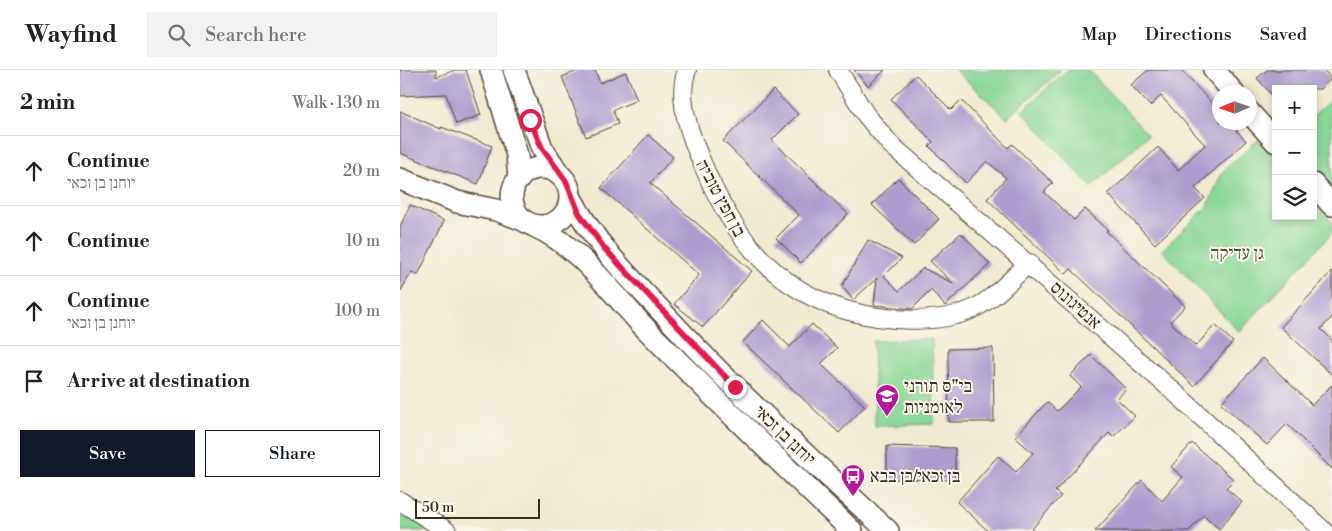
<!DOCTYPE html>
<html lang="en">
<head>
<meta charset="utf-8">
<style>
  body { margin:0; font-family:"Libre Bodoni","Frank Ruhl Libre",serif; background:#f2f2f2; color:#222 }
  .controls { position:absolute; right:15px; top:15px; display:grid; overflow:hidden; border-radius:0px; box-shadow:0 2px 8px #0003 }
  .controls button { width:45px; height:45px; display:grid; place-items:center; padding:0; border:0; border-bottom:1px solid #e0e0e0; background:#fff; color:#222; font:25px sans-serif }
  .compass { position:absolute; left:812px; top:15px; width:45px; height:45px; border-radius:50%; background:#fff; box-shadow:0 2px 8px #0003; rotate:268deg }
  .scale { position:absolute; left:15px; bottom:12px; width:125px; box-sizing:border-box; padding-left:5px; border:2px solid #3b2a1e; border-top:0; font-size:14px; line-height:18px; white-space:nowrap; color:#3b2a1e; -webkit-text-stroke:4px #fbf7ec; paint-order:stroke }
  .stop { position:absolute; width:15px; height:15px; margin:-11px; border:4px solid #e11d48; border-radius:50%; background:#fff }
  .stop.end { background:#e11d48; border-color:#fff; box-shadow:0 1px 5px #0008 }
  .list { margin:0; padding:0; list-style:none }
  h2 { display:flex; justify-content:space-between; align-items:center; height:65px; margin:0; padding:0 20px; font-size:21px }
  h2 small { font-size:16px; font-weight:400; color:#767676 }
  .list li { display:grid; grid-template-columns:32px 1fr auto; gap:15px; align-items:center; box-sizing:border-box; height:70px; padding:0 20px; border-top:1px solid #e0e0e0 }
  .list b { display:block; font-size:19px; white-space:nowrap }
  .list p { margin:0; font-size:16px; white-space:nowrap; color:#767676 }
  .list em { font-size:16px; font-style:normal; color:#767676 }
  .actions { display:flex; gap:10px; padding:15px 20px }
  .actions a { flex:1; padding:11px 0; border:1px solid #111827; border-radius:0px; text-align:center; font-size:18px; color:#111827 }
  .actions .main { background:#111827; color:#fff }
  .icon { flex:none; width:28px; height:28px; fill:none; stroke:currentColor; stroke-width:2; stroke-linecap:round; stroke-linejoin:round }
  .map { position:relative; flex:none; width:932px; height:461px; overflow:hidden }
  header { display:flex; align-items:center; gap:30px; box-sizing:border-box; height:70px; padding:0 25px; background:#fff; border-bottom:1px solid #e0e0e0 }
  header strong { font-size:24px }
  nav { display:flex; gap:28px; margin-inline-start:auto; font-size:18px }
  .search { width:350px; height:45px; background:#f2f2f2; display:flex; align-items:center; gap:12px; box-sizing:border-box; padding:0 18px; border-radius:0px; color:#767676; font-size:19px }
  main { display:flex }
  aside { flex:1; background:#fff }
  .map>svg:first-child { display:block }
  .green { fill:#89d796; stroke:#62805a }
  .building { fill:#ac9dce }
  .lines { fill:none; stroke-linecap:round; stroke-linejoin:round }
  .minor-casing { stroke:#564739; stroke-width:20 }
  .tertiary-casing { stroke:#564739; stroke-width:24 }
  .minor { stroke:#fff; stroke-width:18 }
  .tertiary { stroke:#fff; stroke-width:21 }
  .route { stroke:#e11d48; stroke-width:6 }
  .labels { text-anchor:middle; stroke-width:4; stroke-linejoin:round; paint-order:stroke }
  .street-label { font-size:18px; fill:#3b2a1e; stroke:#fbf7ec }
  .park-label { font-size:18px; fill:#4e553c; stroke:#fbf7ec }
  .poi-label { font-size:18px; fill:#3b2a1e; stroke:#fbf7ec; text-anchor:start }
</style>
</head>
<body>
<header>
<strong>Wayfind</strong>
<div class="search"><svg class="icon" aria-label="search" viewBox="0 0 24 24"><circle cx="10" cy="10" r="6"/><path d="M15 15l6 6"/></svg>Search here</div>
<nav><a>Map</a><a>Directions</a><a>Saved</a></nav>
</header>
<main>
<aside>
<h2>2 min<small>Walk · 130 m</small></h2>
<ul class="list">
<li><svg class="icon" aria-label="ahead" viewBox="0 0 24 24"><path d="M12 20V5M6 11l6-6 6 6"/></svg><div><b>Continue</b><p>יוחנן בן זכאי</p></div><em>20 m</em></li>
<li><svg class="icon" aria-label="ahead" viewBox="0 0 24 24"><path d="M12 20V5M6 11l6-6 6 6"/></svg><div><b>Continue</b></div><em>10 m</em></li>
<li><svg class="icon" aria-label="ahead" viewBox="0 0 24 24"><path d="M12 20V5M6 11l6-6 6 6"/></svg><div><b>Continue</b><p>יוחנן בן זכאי</p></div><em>100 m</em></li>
<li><svg class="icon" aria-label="arrive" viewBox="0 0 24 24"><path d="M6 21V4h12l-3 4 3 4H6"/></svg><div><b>Arrive at destination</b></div></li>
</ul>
<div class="actions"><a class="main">Save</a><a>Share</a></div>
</aside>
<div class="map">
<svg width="932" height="461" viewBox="0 0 932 461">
  <rect width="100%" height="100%" fill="#fbf7ec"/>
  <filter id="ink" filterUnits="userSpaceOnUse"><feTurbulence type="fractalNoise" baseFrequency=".02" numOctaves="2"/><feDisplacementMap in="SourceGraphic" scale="10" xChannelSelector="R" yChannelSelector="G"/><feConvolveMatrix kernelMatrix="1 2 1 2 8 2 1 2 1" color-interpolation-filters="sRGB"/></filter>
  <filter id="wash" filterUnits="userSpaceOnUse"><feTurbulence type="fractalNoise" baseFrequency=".0096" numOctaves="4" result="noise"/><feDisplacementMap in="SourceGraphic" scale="20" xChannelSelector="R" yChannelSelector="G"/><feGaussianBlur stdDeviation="1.12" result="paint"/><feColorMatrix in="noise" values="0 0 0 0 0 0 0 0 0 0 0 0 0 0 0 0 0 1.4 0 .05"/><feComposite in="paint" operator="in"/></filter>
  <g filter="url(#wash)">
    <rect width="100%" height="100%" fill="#efead0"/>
    <g class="green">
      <polygon points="555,0 661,0 607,48"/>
      <polygon points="667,0 689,0 748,65 691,117 622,41"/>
      <polygon points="932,29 932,121 913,99 913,46"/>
      <polygon points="859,69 876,88 876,146 913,146 913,131 932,152 932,163 839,262 762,180 808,136 822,102"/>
      <polygon points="532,269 534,354 475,356 473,271"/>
      <polygon points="0,438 37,461 0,461"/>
    </g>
    <g id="blocks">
      <g class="building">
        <polygon points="0,0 36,0 36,7 55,0 66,0 81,45 56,54 46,24 0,26"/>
        <polygon points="180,0 195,0 200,13 226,2 237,30 213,40 218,54 186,67 162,7"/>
        <polygon points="454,0 485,0 468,16"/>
        <polygon points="748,0 781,0 820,42 820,52 829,52 846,71 795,118 805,128 755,174 708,124 758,77 778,100 805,75 761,26 750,36 731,15"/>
        <polygon points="867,0 924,0 931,9 920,19 876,19 876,30 857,8"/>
        <polygon points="516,5 551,40 561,30 608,78 612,74 653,113 644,122 674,150 685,139 708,160 706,161 785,236 770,252 796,276 815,255 833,272 794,316 671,199 666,204 587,129 606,108 587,91 566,113 529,76 533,72 491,29"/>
        <polygon points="373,20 398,44 372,70 448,144 401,193 376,168 399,145 323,71"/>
        <polygon points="0,41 41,59 41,57 92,76 78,114 0,83"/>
        <polygon points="248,65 273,87 250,113 352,201 303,257 274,234 299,205 201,118"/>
        <polygon points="498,108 539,149 514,175 472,135"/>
        <polygon points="10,135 44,151 18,205 12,202 0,222 0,157"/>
        <polygon points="561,163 590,194 545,236 531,220 512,239 474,235 477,208 453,230 442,216 468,170 502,188 484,206 499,221 523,198 554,214 530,191"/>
        <polygon points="932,201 932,247 921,259 932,270 932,305 881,257"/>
        <polygon points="363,250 390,277 412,254 437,278 421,294 465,336 439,363 343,272"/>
        <polygon points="593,278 594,352 549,352 548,279"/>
        <polygon points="691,285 726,319 717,329 735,346 713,367 709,363 655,421 661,426 630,461 588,461 557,432 598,386 616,402 633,383 615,367 647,332 657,341 681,317 670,306"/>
        <polygon points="863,288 912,335 932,315 932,399 887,354 867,375 821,333"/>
        <polygon points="792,373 834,410 826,418 842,432 819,459 804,445 789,461 695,461 742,410 762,431 783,407 771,397"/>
        <polygon points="487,376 555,378 555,410 487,409"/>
      </g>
    </g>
  </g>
  <g filter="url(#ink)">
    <use href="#blocks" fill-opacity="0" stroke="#564739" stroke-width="1"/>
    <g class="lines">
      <g class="minor-casing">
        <g id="minor">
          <path d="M287,0C276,29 291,68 303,95C340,184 395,241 495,249C522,251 549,250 573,239C594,229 612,208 629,193"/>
          <polyline points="438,0 466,45 490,74 781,328 924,461"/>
          <polyline points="0,431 47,461"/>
        </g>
      </g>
      <g class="tertiary-casing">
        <g id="tertiary">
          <polyline points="91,0 117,85 119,109"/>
          <polyline points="114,0 142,78 159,104"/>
          <polyline points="814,0 833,22"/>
          <polyline points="849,42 876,72"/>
          <circle cx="141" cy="127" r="29"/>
          <polyline points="0,109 57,132 96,140 121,149"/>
          <polyline points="913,114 932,135"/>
          <path d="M171,128C194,173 230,208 265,245C335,321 412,391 488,461"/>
          <path d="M134,156C180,176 212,224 247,260C314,328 383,395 452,461"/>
        </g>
      </g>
      <use href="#minor" class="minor"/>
      <use href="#tertiary" class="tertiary"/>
    </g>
  </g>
  <g class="lines" filter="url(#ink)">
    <polyline class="route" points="130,50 142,78 166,111 179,143 204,178 335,317"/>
  </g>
  <defs>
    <g id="school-pin" transform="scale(1.25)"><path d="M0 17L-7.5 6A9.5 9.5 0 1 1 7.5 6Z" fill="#b5179e" stroke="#fbf7ec"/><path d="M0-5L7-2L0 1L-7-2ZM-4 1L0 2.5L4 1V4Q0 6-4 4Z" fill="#fff"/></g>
    <g id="bus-pin" transform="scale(1.25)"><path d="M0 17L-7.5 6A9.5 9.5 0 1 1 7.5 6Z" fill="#b5179e" stroke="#fbf7ec"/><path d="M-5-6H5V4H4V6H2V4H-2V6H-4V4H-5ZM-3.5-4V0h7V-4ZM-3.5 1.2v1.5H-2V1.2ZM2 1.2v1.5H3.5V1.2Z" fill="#fff"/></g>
  </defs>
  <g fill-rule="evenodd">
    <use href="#school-pin" x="487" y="326"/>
    <use href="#bus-pin" x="453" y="406"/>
  </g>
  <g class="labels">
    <g class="street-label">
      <text transform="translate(321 128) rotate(62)" y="6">בן חפץ טוביה</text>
      <text transform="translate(676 235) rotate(42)" y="6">אנטיגונוס</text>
      <text transform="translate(385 365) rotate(44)" y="6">יוחנן בן זכאי</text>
    </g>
    <g class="park-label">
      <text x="837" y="189">גן עדיקה</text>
    </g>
    <g class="poi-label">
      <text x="504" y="322">בי"ס תורני<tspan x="504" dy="21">לאומניות</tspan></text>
      <text x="470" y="412">בן זכאי/בן בבא</text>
    </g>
  </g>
</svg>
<div class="controls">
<button>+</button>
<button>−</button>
<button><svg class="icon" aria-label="layers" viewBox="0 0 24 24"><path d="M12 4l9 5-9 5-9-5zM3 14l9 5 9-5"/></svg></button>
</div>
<svg class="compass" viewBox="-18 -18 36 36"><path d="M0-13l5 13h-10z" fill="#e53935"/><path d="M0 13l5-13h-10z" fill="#767676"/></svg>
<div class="scale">50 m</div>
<div class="stop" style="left:130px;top:50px"></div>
<div class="stop end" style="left:335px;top:317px"></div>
</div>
</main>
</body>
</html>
